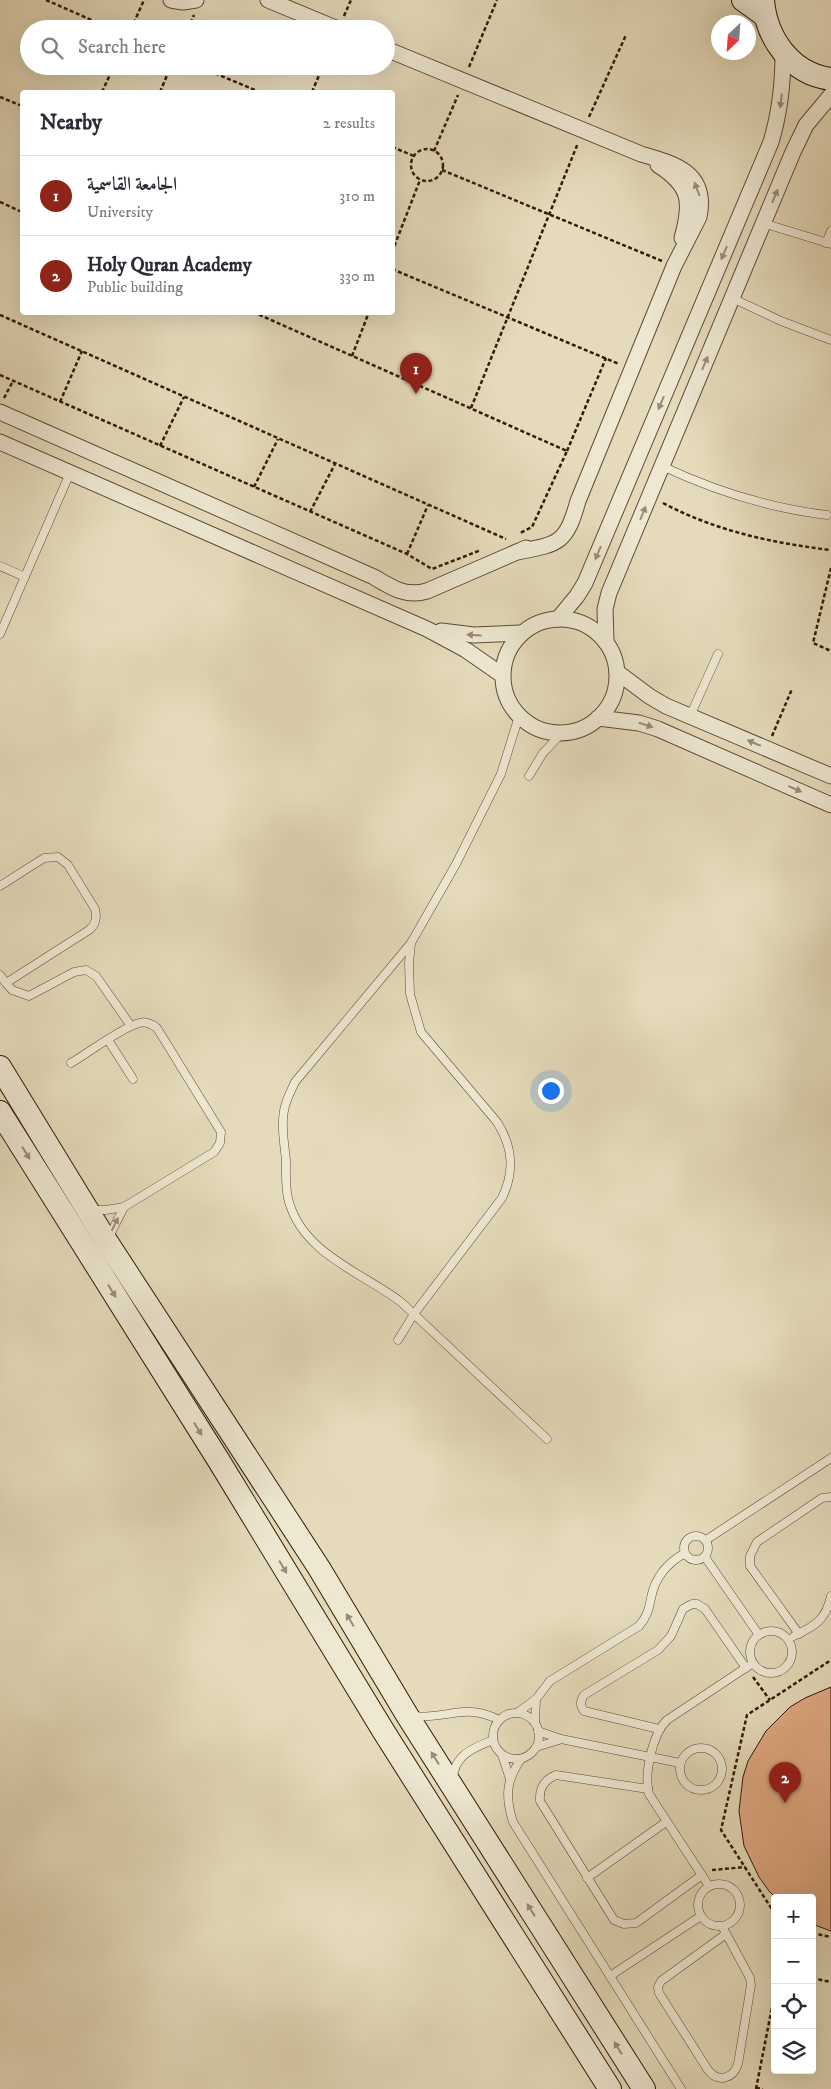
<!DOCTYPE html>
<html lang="en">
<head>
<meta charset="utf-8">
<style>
  body { margin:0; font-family:"IM FELL DW Pica",Amiri,serif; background:#f7f7f7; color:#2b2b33 }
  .controls { position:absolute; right:15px; bottom:15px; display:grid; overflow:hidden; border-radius:5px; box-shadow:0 5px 20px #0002 }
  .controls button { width:45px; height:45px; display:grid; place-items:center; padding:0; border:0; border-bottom:1px solid #e1e1e2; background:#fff; color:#2b2b33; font:25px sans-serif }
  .compass { position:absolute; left:711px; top:15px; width:45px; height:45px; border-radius:50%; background:#fff; box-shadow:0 5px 20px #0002; rotate:205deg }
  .you { position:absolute; left:550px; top:1090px; width:18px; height:18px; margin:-12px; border:4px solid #fff; border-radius:50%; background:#1a73e8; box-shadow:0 0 0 8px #1a73e833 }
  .badge { display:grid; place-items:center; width:32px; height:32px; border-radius:50%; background:#8f2418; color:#fff; font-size:16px; font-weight:700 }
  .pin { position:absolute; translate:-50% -41px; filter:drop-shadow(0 1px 2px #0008) }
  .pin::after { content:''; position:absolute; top:26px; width:18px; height:15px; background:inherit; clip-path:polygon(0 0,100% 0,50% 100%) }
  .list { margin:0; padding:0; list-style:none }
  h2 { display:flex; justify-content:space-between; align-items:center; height:65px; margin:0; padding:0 20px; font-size:21px }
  h2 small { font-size:16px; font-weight:400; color:#7c7c81 }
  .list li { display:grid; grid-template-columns:32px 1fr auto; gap:15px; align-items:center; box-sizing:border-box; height:80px; padding:0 20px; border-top:1px solid #e1e1e2 }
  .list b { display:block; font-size:19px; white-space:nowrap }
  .list p { margin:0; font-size:16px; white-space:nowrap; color:#7c7c81 }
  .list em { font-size:16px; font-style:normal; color:#7c7c81 }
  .icon { flex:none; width:28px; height:28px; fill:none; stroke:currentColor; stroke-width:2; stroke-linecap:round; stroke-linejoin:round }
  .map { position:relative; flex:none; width:831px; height:2089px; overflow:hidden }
  .search { position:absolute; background:#fff; box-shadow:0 5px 20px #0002; left:20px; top:20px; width:375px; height:55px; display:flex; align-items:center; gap:12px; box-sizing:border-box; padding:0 18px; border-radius:28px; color:#7c7c81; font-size:19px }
  .panel { position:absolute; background:#fff; box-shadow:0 5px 20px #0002; left:20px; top:90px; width:375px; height:225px; border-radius:5px }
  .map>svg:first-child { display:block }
  .building { fill:#e0a983; stroke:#331907 }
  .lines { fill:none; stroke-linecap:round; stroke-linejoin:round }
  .lane-casing { stroke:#604a34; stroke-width:9 }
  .street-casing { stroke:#604a34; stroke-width:17 }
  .secondary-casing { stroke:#331907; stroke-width:24 }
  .path { stroke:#331907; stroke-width:2.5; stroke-dasharray:4 2.5; stroke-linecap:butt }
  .lane { stroke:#eee8d3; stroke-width:8 }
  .street { stroke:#eee8d3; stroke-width:15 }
  .secondary { stroke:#eee8d3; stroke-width:22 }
  .oneway { fill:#9a8b77 }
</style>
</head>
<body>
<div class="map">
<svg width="831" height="2089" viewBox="0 0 831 2089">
  <rect width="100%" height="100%" fill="#e5dbbb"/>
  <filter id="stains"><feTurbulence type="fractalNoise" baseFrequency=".004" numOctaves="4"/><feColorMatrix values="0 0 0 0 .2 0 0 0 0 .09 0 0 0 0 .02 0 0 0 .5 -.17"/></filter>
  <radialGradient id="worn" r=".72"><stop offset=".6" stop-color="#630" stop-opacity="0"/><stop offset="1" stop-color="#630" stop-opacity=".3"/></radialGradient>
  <polygon class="building" points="831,1687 831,1931 812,1924 812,1898 776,1898 769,1891 759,1877 744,1846 739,1811 743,1777 748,1761 766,1731 790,1707 805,1698"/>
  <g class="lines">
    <g class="lane-casing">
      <g id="lane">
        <polyline points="763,223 831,244"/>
        <polyline points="826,243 831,231"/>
        <polyline points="732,298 781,321 831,340"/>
        <path d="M662,466C715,491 768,508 827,515"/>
        <polyline points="0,566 25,577"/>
        <polyline points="0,634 70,473"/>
        <polyline points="690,716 718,654"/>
        <polyline points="529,776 543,753 562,733"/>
        <path d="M0,886L44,858L58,857L68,865L95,909C97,918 96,924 89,930L6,983L0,975"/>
        <path d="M411,943L295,1082C292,1089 288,1096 286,1103C280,1120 284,1142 286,1160C286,1173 285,1190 289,1202C304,1254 361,1272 401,1302L547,1439"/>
        <polyline points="6,983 12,990 29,996 74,972 86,970 96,976 131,1026"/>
        <polyline points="108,1040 133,1079"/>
        <path d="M71,1063C88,1053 121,1028 139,1023C146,1021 152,1024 157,1028L221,1132L220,1143L214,1152L124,1207L106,1210H91"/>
        <polyline points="108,1239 124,1207"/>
        <path d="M398,1340L414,1314L502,1198C515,1171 513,1147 497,1122L421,1032L410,994L409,963L411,943L456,864L501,774L519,716"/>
        <circle cx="696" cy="1548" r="12"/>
        <polyline points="706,1540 831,1458"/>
        <polyline points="705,1557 759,1635"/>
        <circle cx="771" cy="1652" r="21"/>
        <polyline points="799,1634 750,1566 750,1556 757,1542 822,1498 831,1497"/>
        <path d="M794,1636C815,1626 826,1620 831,1596"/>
        <circle cx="516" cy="1736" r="23"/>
        <path d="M517,1713L536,1699L550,1681L639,1626C647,1617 649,1609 651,1598C655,1577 667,1563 685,1553"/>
        <path d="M411,1716C446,1720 466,1702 499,1720"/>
        <polyline points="535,1723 536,1699"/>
        <path d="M659,1729L584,1711C580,1706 580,1701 584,1695L658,1650L671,1636L683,1609L692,1604H697L705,1609L746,1668"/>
        <polyline points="538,1731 561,1739 680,1763"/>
        <polyline points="536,1747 559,1740"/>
        <circle cx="701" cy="1769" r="21"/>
        <polyline points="502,1755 510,1779"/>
        <path d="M521,1759C506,1781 505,1796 513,1822L681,2089"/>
        <path d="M453,1779C454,1755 473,1748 493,1740"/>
        <path d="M648,1789L556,1775C544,1780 539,1788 540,1801L614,1920L624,1924L636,1923L702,1875"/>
        <polyline points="587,1878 666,1822"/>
        <circle cx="719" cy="1905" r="21"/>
        <path d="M709,1886L649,1794C644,1774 652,1735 667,1720L753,1663"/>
        <path d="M722,1926L750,1978L751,1985L738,2064C733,2079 718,2083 708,2070L659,1993L658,1987L661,1981L726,1934"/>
        <polyline points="610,1976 701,1916"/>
      </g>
    </g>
    <g class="street-casing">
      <g id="street">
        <polyline points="171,0 183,2 196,0"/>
        <polyline points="268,0 338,29"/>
        <path d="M386,49L641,154C676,164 708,173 699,217L674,266L578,501C566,544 559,544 517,552"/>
        <path d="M658,165C691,186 692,202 682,238"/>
        <path d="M0,412L374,577C392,588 406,597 427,591L526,548"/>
        <polyline points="0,442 427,629 466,650 502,675"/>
        <path d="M558,619L577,596L585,583L771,142C780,112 783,84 783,53"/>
        <circle cx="560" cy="676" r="57"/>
        <polyline points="441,631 474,635 520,633"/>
        <polyline points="606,642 605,609 609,593 793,152 806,125 831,95"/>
        <polyline points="617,672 649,696 666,706 831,776"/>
        <polyline points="598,718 639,723 658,729 831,805"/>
      </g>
    </g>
    <g class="secondary-casing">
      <g id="secondary">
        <polyline points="743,0 764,15"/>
        <path d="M763,0C766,38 791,74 831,79"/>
        <polyline points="0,1067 107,1242 319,1568 407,1715 644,2089"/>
        <polyline points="0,1112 219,1461 384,1732 610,2089"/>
      </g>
    </g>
    <g class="path">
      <polyline points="46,0 112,29"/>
      <polyline points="344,16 351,0"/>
      <polyline points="131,29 144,0"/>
      <polyline points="188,29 194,15"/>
      <polyline points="197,66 260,92"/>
      <polyline points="469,67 497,0"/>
      <polyline points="102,92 114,66"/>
      <polyline points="160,92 171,66"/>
      <polyline points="312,92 323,66"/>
      <polyline points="0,97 22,106"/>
      <polyline points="589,117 626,35"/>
      <polyline points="392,147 414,156"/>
      <circle cx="427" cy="165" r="16"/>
      <polyline points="434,151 458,95"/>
      <polyline points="442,170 662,261"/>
      <polyline points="0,202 22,212"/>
      <polyline points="392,252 420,180"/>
      <polyline points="392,269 619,364"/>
      <polyline points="253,312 567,451 532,527 520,533"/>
      <polyline points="0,315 506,539"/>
      <polyline points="352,356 369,312"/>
      <polyline points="0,375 407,554 432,569 481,550"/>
      <polyline points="4,398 13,381"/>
      <polyline points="60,402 82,351"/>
      <polyline points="471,408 578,143"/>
      <polyline points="160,446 184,397"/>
      <polyline points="567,451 606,358"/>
      <polyline points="254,487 278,439"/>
      <path d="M663,503C716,531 772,543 831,550"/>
      <polyline points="310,512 335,464"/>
      <polyline points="407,554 428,505"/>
      <polyline points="831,568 813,643 831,651"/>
      <polyline points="772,736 792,689"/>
      <polyline points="753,1677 770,1700"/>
      <polyline points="712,1870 745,1867"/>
      <polyline points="775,1914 721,1830 747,1715 831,1660"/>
      <polyline points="812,1933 831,1937"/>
      <polyline points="812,1978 831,1982"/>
      <polyline points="756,2088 763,2089"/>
      <polyline points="756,2089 775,1992"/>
    </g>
    <use href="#lane" class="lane"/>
    <use href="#street" class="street"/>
    <use href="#secondary" class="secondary"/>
  </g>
  <defs><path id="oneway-solid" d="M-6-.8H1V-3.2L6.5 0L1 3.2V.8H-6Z" transform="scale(1.25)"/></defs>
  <g class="oneway">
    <use href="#oneway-solid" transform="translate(781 101) rotate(97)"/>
    <use href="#oneway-solid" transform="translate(697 189) rotate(-111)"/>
    <use href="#oneway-solid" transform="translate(775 196) rotate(-67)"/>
    <use href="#oneway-solid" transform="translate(724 253) rotate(113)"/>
    <use href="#oneway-solid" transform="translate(705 363) rotate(-67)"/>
    <use href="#oneway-solid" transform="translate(661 403) rotate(113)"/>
    <use href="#oneway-solid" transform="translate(643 513) rotate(-68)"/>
    <use href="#oneway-solid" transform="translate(598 553) rotate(113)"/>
    <use href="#oneway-solid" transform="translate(474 635) rotate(-177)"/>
    <use href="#oneway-solid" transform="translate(646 725) rotate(18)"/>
    <use href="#oneway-solid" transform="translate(754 743) rotate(-157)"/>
    <use href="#oneway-solid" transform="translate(795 789) rotate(24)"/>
    <use href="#oneway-solid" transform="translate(26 1153) rotate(58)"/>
    <use href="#oneway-solid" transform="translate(115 1224) rotate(-64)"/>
    <use href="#oneway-solid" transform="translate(112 1291) rotate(58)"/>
    <use href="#oneway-solid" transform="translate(198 1429) rotate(58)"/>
    <use href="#oneway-solid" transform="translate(283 1567) rotate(59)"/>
    <use href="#oneway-solid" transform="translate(350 1620) rotate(-121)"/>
    <use href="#oneway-solid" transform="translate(435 1758) rotate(-122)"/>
    <use href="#oneway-solid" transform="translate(531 1910) rotate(-122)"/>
    <use href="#oneway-solid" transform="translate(618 2048) rotate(-122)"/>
  </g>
  <rect width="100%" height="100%" filter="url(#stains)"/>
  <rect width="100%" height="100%" fill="url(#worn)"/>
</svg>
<div class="controls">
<button>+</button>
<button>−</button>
<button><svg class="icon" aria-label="locate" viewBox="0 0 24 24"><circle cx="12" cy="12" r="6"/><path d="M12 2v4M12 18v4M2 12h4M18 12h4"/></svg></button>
<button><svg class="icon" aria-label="layers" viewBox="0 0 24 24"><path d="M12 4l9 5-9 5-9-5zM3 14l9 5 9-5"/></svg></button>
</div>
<svg class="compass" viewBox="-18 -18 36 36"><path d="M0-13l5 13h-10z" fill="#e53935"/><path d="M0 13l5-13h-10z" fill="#7c7c81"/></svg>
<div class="you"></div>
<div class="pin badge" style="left:416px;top:394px">1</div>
<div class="pin badge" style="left:785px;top:1803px">2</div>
<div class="search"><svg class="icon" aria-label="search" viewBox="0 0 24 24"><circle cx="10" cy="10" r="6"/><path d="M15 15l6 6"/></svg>Search here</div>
<section class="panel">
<h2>Nearby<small>2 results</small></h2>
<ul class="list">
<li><span class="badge">1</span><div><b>الجامعة القاسمية</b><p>University</p></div><em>310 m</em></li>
<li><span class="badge">2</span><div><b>Holy Quran Academy</b><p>Public building</p></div><em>330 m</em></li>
</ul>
</section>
</div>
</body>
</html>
